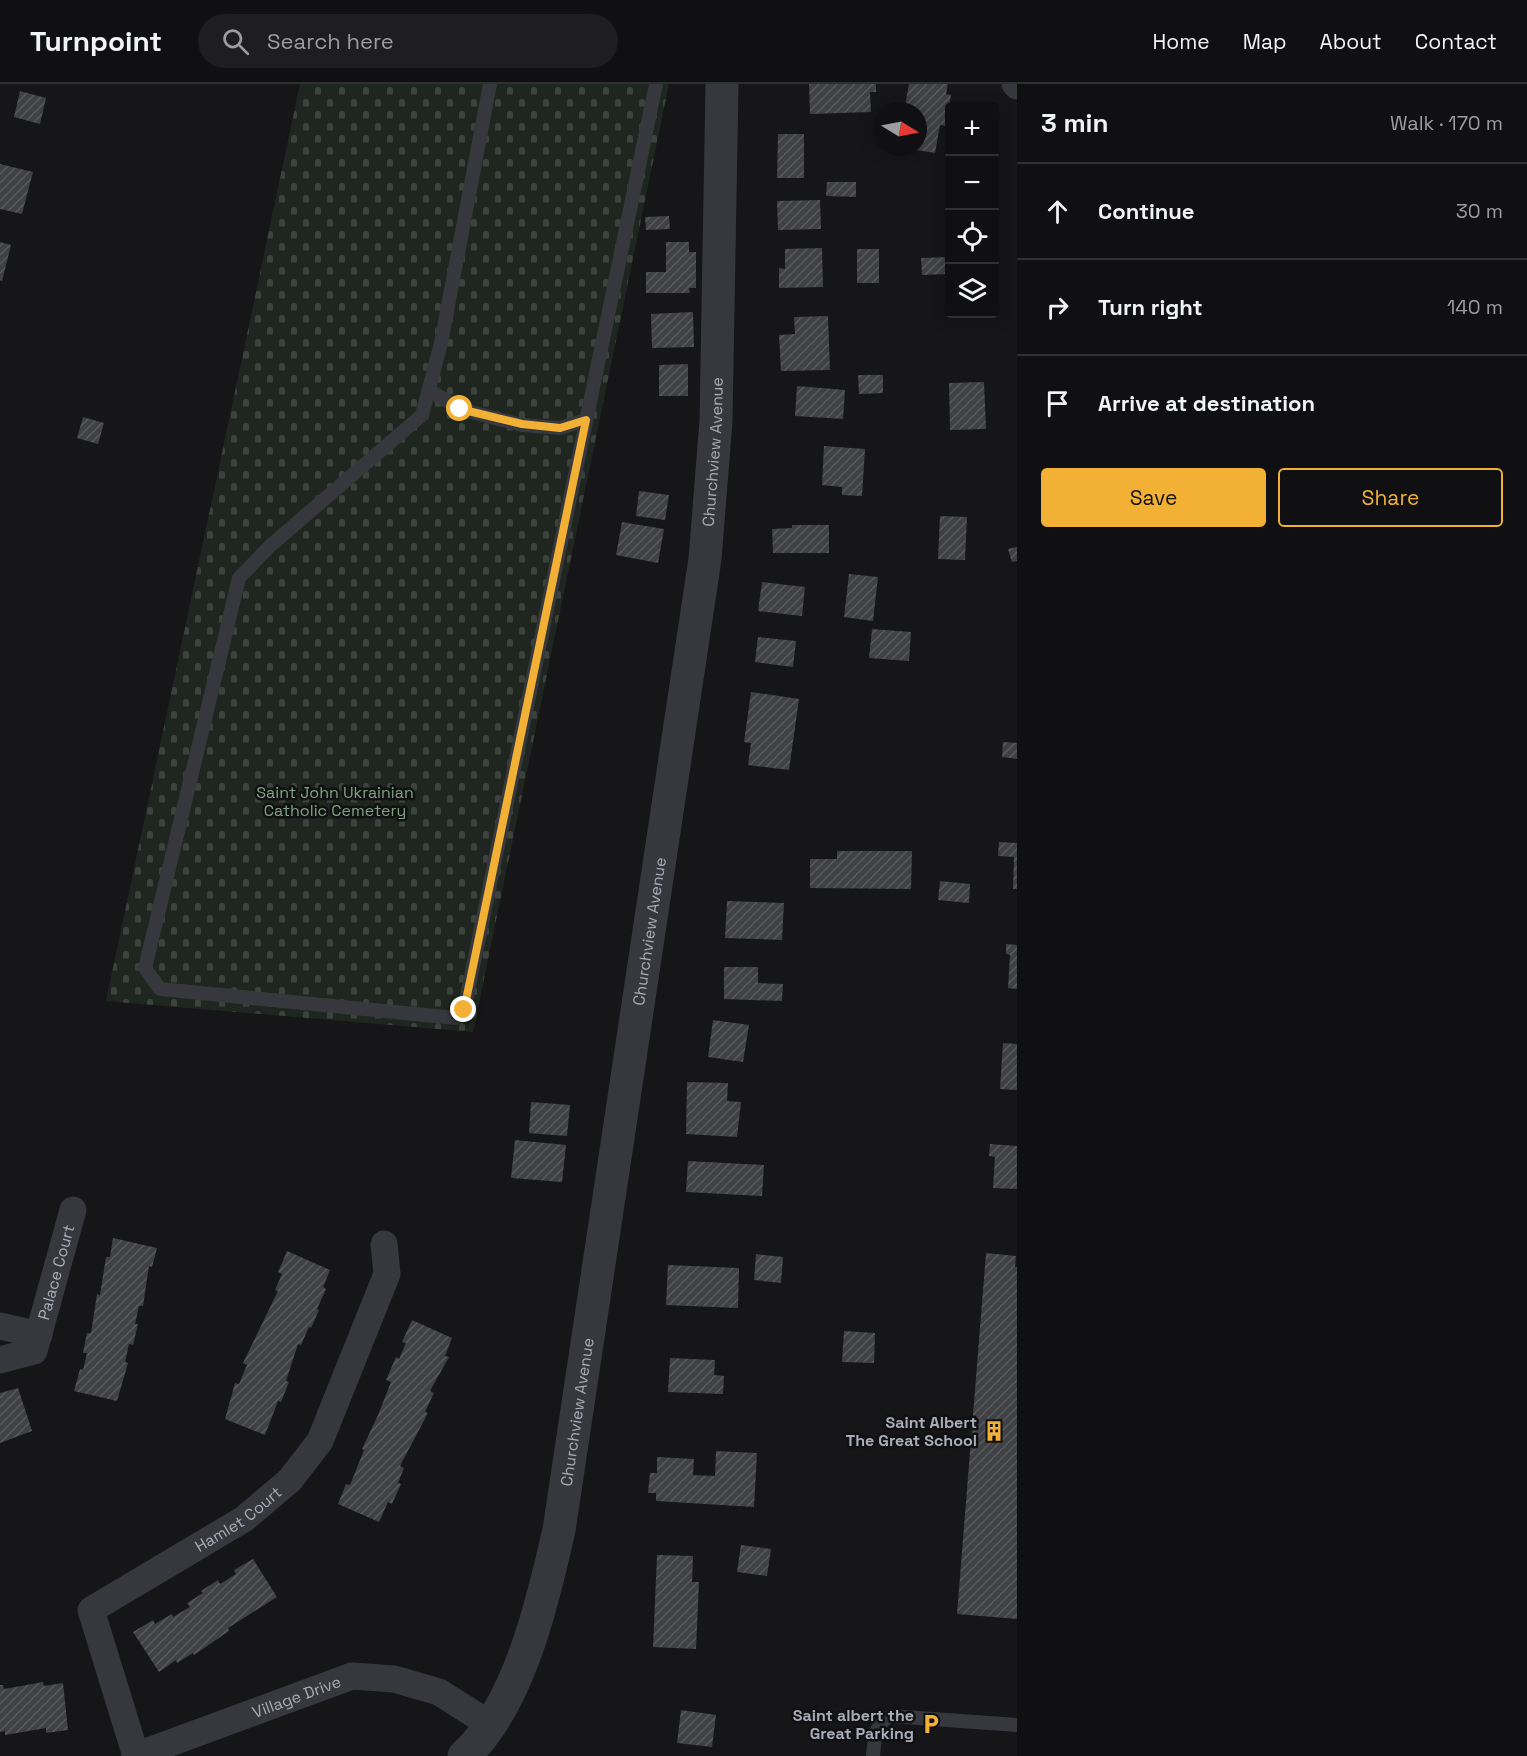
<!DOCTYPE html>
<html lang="en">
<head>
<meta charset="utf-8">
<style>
  body { margin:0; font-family:"Space Grotesk",sans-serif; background:#1e1e20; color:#f1f3f6 }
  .controls { position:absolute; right:18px; top:18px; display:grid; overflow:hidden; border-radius:6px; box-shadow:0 3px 15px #0003 }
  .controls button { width:54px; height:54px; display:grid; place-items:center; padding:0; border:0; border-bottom:2px solid #303032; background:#101012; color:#f1f3f6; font:30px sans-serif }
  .compass { position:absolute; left:873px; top:18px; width:54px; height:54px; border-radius:50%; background:#101012; box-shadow:0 3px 15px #0003; rotate:100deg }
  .stop { position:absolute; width:18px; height:18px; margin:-14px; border:4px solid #f2b134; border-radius:50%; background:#fff }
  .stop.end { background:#f2b134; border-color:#fff; box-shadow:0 2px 6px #0008 }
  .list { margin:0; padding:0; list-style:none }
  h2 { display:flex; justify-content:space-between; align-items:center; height:78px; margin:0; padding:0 24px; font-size:26px }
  h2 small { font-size:20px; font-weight:400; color:#9c9d9f }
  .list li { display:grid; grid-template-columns:39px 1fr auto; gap:18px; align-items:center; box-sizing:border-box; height:96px; padding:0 24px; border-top:2px solid #303032 }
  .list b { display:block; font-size:22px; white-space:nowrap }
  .list em { font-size:20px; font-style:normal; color:#9c9d9f }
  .actions { display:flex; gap:12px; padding:18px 24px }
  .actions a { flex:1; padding:14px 0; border:2px solid #f2b134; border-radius:6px; text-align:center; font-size:21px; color:#f2b134 }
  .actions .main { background:#f2b134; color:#111 }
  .icon { flex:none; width:33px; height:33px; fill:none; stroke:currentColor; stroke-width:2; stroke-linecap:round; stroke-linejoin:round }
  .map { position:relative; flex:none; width:1017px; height:1672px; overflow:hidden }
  header { display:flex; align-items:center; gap:36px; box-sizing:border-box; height:84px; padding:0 30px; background:#101012; border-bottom:2px solid #303032 }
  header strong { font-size:28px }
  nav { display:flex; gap:33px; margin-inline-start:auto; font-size:21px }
  .search { width:420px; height:54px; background:#1e1e20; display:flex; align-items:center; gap:15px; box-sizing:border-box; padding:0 21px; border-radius:33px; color:#9c9d9f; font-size:22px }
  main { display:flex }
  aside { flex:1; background:#101012 }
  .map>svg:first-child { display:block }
  .cemetery { fill:url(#cemetery-stones) }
  .building { fill:url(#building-hatch) }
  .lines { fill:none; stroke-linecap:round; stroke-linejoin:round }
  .service { stroke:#37383d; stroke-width:14 }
  .minor { stroke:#37383d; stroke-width:27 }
  .tertiary { stroke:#37383d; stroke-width:33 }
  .route { stroke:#f2b134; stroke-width:8 }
  .labels { text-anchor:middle; stroke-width:5; stroke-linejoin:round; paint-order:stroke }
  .street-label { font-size:16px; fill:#a8adb8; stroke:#111113 }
  .park-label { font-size:16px; fill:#7fa381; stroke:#111113 }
  .poi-label { font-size:16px; font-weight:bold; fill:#a8adb8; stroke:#111113; text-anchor:end }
</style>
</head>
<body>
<header>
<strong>Turnpoint</strong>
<div class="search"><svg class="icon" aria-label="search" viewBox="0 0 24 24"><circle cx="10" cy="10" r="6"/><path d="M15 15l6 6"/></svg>Search here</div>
<nav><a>Home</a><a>Map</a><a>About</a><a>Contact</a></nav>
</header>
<main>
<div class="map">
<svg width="1017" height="1672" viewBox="0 0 1017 1672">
  <defs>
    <pattern id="cemetery-stones" width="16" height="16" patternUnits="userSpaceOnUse" patternTransform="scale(1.5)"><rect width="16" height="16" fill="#1e261f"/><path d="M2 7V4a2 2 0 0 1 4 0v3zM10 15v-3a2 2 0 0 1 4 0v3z" fill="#3c433d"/></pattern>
    <pattern id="building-hatch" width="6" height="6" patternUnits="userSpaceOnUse" patternTransform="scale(1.5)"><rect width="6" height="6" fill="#404145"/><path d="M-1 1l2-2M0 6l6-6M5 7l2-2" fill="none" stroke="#595a5e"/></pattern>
  </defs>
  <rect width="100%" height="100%" fill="#161618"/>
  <polygon class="cemetery" points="300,0 669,0 473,948 106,917"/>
  <g class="building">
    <polygon points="809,0 876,0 876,8 870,8 871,28 810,30"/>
    <polygon points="909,0 948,0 946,10 951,11 946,42 940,41 935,69 905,64 918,63 918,27 904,27"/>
    <polygon points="20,7 46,14 40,40 14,33"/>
    <polygon points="778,50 804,50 804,94 777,94"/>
    <polygon points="0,80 33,88 22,130 0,125"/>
    <polygon points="827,98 856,98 856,113 826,112"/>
    <rect x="994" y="107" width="3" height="37"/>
    <polygon points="820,116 821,145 778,146 777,117"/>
    <polygon points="669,132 670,145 646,146 645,133"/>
    <polygon points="0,158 11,161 2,197 0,196"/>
    <polygon points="666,158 689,158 689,168 696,168 696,204 689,204 690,209 646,209 646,188 666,188"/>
    <polygon points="822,164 823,203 779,204 779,184 785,185 785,165"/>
    <rect x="857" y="165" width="22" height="34"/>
    <polygon points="994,172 998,172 999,203 994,204"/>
    <polygon points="950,173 950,190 922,191 921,174"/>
    <polygon points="693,228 694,263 652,264 651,230"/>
    <polygon points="828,232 830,286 781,287 779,251 795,250 794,233"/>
    <polygon points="688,280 688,312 659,312 659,281"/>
    <polygon points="858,291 883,291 883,309 859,310"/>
    <polygon points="984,298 986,345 950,346 949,299"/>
    <polygon points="797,302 845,306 843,335 795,332"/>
    <polygon points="83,333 104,339 98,360 77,354"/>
    <polygon points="824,362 865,365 862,412 842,411 842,403 822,401"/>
    <polygon points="639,407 669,411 665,436 636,432"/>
    <polygon points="940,432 967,433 965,476 938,475"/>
    <polygon points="622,438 664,445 658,479 616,471"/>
    <polygon points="792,441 829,441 829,469 773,469 772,445 792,444"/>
    <polygon points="1017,463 1017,477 1012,478 1008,465"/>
    <polygon points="849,490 878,493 873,537 844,533"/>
    <polygon points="762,498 805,503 802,532 758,527"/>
    <polygon points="872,545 911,548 909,577 869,574"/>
    <polygon points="758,553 796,557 793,583 755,578"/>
    <polygon points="751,608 799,615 789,686 748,681 751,659 744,658"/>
    <polygon points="1003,658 1017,659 1017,675 1002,673"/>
    <polygon points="999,758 1017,759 1017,805 1013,805 1014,773 998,772"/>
    <polygon points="837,767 912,767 911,805 810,804 810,775 837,775"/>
    <polygon points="940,797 970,800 969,819 938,816"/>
    <polygon points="727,817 784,819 782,856 725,854"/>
    <polygon points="1006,860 1017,861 1017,905 1008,904 1010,871 1006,870"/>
    <polygon points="724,883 758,883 758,899 783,900 782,917 724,915"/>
    <polygon points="713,936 749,941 743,978 708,973"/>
    <polygon points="1003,959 1017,960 1017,1006 1000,1005"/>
    <polygon points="687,998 728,999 727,1017 741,1018 737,1053 686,1050"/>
    <polygon points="531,1018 570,1021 567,1052 529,1049"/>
    <polygon points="515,1056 566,1061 562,1098 511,1094"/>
    <polygon points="990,1060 1017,1062 1017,1105 993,1104 995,1073 989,1072"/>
    <polygon points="688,1077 764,1081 762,1112 686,1108"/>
    <polygon points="113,1154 157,1164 152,1183 149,1182 143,1222 139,1222 135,1240 138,1240 133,1261 129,1260 125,1278 128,1279 117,1317 74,1307 80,1285 83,1286 87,1269 83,1269 87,1249 91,1249 97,1210 100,1211 106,1173 110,1173"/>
    <polygon points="287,1167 330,1186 323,1203 326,1205 317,1225 319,1226 311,1244 309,1243 301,1261 298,1260 286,1297 289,1298 281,1318 278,1317 265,1351 225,1335 235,1299 239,1300 247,1281 243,1279 278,1207 275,1206 282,1190 278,1188"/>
    <polygon points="986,1169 1016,1172 1015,1183 1017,1183 1017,1535 957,1530"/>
    <polygon points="756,1170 783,1173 781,1199 754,1196"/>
    <polygon points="668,1181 739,1184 738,1224 666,1221"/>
    <polygon points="412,1236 452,1254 445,1272 449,1273 430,1307 434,1309 425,1328 428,1329 400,1382 404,1384 398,1399 401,1400 392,1420 388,1418 379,1438 338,1420 346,1400 350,1401 364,1366 362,1365 378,1331 391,1298 386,1296 396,1273 399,1275 406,1259 402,1258"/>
    <polygon points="844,1247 875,1249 874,1279 842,1278"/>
    <polygon points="670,1274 715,1276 714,1291 724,1292 723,1310 668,1308"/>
    <polygon points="18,1304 32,1347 0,1359 0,1309"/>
    <polygon points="716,1367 757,1369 754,1423 656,1417 656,1409 648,1409 650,1389 657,1389 657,1373 694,1375 693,1391 715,1392"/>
    <polygon points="741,1461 771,1465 767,1492 737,1488"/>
    <polygon points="657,1471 693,1472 692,1498 699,1498 696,1565 653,1563"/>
    <polygon points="253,1475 277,1513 228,1544 229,1547 194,1571 193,1569 177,1579 176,1576 159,1588 133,1548 153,1536 155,1540 172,1530 173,1533 190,1523 187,1519 203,1509 201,1507 218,1496 220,1500 236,1490 234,1486"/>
    <polygon points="43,1598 44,1602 63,1599 68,1646 46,1649 46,1644 5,1651 5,1647 0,1648 0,1601 3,1601 4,1605"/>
    <polygon points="681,1626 716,1631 712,1663 677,1659"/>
  </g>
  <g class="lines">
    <g class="service">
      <polyline points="490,0 441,259 422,331 270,462 239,494 145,884 160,905 456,934 464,926 656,0"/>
      <polyline points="429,306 460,325 522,341 560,344 586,336"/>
      <path d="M873,1672C875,1654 874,1640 891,1632L1017,1641"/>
    </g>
    <g class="minor">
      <polyline points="1015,0 1017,2"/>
      <polyline points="0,1242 39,1251"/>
      <path id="s1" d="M0,1276L34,1267L73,1126"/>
      <path id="s2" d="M135,1672L352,1592L394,1595L439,1608L491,1641"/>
      <path id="s3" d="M136,1672L91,1526L244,1435L290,1396L320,1357L387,1190L384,1160"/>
    </g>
    <path class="tertiary" id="s4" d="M464,1672C519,1622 543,1517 559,1446L705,475L716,337L722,0"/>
  </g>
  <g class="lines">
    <polyline class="route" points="460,325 522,340 560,344 586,336 464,926"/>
  </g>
  <defs>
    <g id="building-bare" transform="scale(1.62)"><path d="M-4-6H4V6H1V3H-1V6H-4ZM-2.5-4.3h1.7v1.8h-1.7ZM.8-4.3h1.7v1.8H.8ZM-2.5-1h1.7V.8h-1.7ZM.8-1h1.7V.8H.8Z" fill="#f2b134" stroke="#111113" stroke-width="2.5" paint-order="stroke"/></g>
    <g id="parking-bare" transform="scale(1.62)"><path d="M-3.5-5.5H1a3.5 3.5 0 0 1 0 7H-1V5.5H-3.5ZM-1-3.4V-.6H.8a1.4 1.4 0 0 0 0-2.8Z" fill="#f2b134" stroke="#111113" stroke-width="2.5" paint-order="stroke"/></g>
  </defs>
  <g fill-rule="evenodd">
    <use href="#building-bare" x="994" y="1347"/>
    <use href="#parking-bare" x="931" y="1640"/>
  </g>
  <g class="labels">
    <g class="street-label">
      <text dy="6" stroke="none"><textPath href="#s4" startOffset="1338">Churchview Avenue</textPath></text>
      <text dy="6" stroke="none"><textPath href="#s4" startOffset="854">Churchview Avenue</textPath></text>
      <text dy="6" stroke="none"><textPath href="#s1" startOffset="117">Palace Court</textPath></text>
      <text dy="6" stroke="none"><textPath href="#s4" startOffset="368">Churchview Avenue</textPath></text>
      <text dy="6" stroke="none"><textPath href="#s3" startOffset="326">Hamlet Court</textPath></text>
      <text dy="6" stroke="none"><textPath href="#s2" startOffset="172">Village Drive</textPath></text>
    </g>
    <g class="park-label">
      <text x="335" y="714">Saint John Ukrainian<tspan x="335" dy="18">Catholic Cemetery</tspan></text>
    </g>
    <g class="poi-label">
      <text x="977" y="1344">Saint Albert<tspan x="977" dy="18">The Great School</tspan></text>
      <text x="914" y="1637">Saint albert the<tspan x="914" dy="18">Great Parking</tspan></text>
    </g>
  </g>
</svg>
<div class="controls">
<button>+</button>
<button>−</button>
<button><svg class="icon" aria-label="locate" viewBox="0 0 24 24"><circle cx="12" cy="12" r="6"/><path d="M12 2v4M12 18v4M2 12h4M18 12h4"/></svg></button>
<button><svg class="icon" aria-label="layers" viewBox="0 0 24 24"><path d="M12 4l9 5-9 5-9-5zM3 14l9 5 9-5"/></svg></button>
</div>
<svg class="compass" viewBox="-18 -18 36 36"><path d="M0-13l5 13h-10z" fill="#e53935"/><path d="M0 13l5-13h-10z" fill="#9c9d9f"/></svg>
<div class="stop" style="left:460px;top:325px"></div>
<div class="stop end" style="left:464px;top:926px"></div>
</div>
<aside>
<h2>3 min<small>Walk · 170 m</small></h2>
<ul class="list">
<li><svg class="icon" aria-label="ahead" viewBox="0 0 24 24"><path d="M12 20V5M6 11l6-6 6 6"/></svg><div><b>Continue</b></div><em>30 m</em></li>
<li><svg class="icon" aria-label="right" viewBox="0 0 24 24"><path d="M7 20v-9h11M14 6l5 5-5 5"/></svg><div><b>Turn right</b></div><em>140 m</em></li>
<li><svg class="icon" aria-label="arrive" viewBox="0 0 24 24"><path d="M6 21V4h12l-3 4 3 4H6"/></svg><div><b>Arrive at destination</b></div></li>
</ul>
<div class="actions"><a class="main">Save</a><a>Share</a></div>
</aside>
</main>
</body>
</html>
